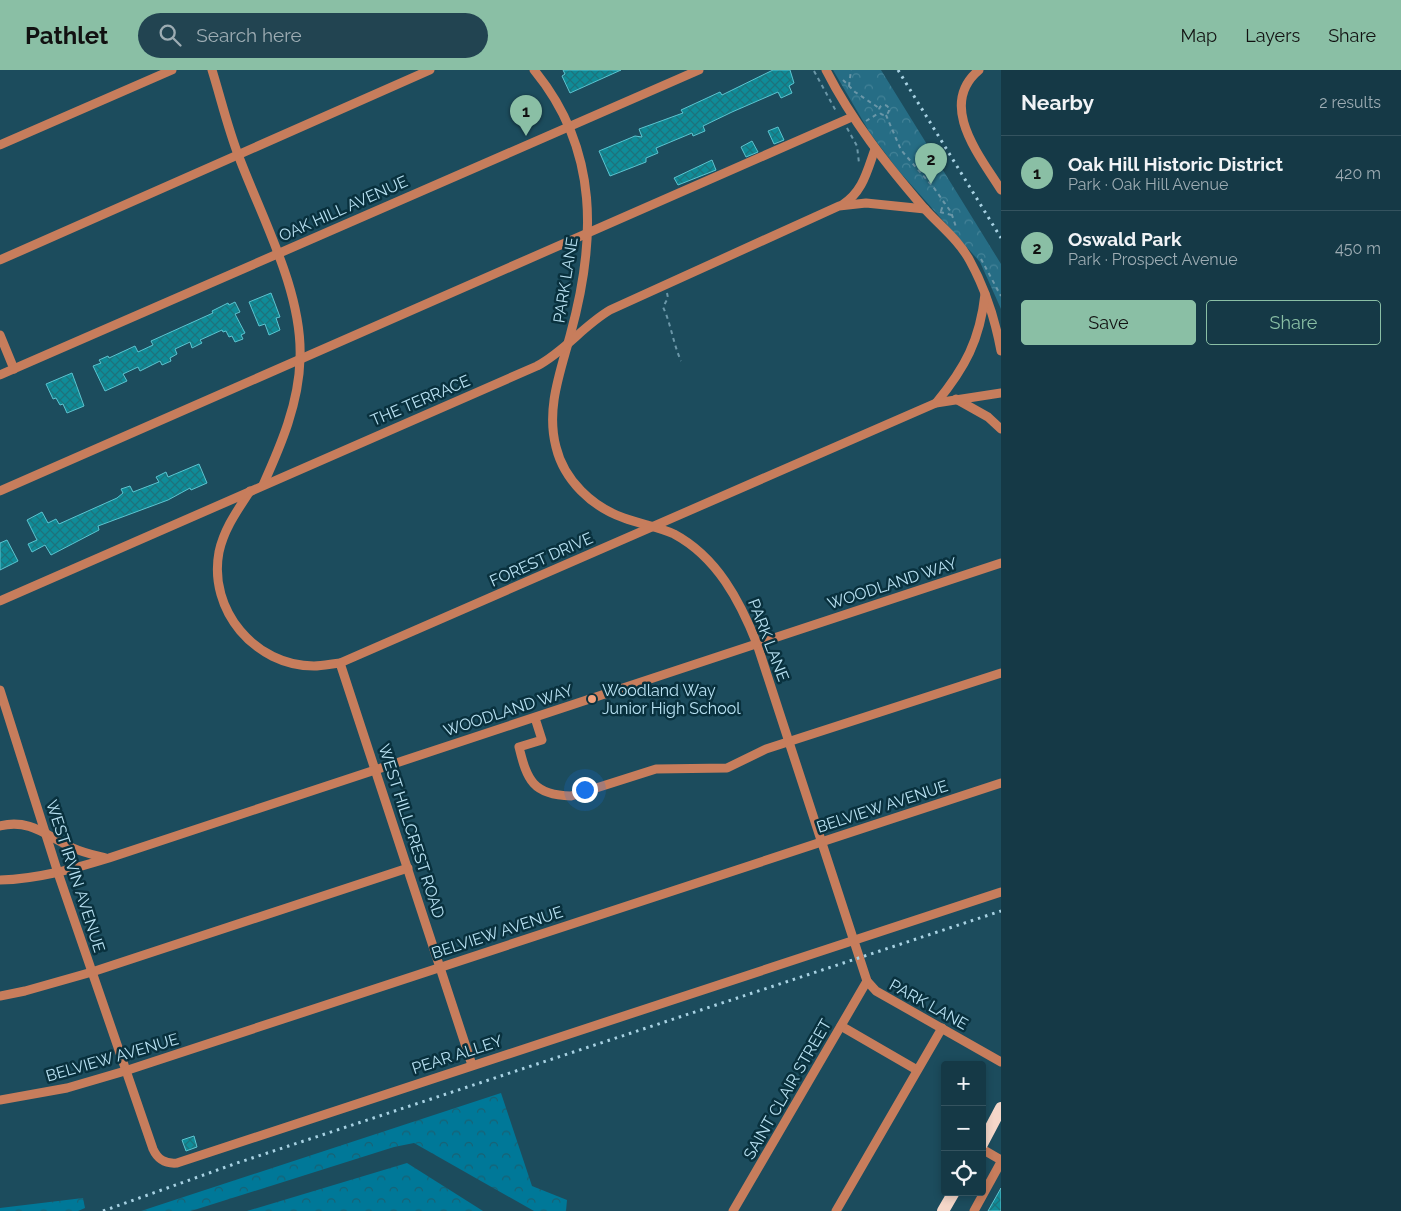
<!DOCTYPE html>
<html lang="en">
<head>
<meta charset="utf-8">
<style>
  body { margin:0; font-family:Raleway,sans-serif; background:#224451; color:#f1f3f6 }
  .controls { position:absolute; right:15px; bottom:15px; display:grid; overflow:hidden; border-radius:5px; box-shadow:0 2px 8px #0003 }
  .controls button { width:45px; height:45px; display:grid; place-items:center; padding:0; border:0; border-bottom:1px solid #34535f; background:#153946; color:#f1f3f6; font:25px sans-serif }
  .you { position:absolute; left:584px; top:719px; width:18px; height:18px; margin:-12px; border:4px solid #fff; border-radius:50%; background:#1a73e8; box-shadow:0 0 0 8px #1a73e833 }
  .badge { display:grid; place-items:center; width:32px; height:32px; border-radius:50%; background:#8abfa5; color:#111; font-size:16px; font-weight:700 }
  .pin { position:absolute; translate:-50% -41px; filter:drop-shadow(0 1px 2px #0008) }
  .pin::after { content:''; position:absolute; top:26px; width:18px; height:15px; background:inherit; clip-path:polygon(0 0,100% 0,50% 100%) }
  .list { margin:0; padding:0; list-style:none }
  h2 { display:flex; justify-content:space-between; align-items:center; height:65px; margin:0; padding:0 20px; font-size:21px }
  h2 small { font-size:16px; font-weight:400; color:#9dacb3 }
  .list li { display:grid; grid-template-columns:32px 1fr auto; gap:15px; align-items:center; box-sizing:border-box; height:75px; padding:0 20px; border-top:1px solid #34535f }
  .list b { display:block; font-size:19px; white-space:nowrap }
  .list p { margin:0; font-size:16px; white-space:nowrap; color:#9dacb3 }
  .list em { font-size:16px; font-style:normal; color:#9dacb3 }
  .actions { display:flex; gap:10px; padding:15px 20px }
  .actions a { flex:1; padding:11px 0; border:1px solid #8abfa5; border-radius:5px; text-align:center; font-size:18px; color:#8abfa5 }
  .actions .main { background:#8abfa5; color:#111 }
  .icon { flex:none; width:28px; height:28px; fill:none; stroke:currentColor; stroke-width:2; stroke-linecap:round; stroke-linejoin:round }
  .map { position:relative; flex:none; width:1001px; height:1141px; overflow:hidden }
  header { display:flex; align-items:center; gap:30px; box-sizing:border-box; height:70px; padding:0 25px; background:#8abfa5; color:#111 }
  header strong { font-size:24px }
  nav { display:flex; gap:28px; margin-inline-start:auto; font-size:18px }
  .search { width:350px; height:45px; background:#224451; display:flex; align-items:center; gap:12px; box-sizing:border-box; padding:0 18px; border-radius:28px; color:#9dacb3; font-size:19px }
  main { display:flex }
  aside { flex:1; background:#153946 }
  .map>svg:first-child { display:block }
  .forest { fill:url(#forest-crowns) }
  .park { fill:url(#park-crowns) }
  .building { fill:url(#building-cross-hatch); stroke:#5cc4d0 }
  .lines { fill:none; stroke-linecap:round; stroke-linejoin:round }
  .path { stroke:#6b97a8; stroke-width:2; stroke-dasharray:4 4; stroke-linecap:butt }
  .minor { stroke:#c77d5c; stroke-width:9 }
  .major { stroke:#f5d7c9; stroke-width:12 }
  .rail { stroke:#a8d2e3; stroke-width:3; stroke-dasharray:2.5 5; stroke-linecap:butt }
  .poi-dot { fill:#f1a17d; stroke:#09313e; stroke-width:2 }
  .labels { text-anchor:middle; stroke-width:5; stroke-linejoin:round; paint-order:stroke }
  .street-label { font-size:16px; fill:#b9e2f3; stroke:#09313e }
  .poi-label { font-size:16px; fill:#b9e2f3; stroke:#09313e; text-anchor:start }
</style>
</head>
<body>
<header>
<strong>Pathlet</strong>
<div class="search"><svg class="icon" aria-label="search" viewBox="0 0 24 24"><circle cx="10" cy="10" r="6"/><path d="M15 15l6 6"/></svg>Search here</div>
<nav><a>Map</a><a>Layers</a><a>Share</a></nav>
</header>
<main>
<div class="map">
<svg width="1001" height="1141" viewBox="0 0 1001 1141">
  <defs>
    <pattern id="forest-crowns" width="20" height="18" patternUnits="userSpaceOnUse" patternTransform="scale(1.25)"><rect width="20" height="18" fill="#007898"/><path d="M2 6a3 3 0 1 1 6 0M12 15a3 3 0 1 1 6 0" fill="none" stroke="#196174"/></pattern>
    <pattern id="park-crowns" width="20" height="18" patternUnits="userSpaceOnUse" patternTransform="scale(1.25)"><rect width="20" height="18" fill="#266d85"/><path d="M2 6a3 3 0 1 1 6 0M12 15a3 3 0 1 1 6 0" fill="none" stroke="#438297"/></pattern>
    <pattern id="building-cross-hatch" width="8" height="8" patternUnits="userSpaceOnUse" patternTransform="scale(1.25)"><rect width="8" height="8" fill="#0f8c98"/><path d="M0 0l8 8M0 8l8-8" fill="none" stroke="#1d737c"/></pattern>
  </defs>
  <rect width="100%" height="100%" fill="#1c4c5d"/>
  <g class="forest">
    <polygon points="501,1023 532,1116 567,1130 566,1141 534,1141 414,1073 394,1077 191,1141 141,1141"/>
    <polygon points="407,1093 483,1141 247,1141"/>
    <polygon points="83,1128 85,1138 78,1141 0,1141 0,1138"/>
  </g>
  <polygon class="park" points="833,0 881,0 1001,194 1001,239 980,192 898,100 870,63"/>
  <g class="building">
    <polygon points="563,0 621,0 570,23 562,6 565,4"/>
    <polygon points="773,0 790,0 794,13 789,16 792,23 781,28 778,22 732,42 703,56 705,61 693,66 692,63 656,78 658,83 646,88 646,92 610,106 599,81 635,66 642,67 639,59 683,43 681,40 720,22 722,25"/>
    <polygon points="778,57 784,70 774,74 768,61"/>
    <polygon points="752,71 758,82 746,87 741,77"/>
    <polygon points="712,90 716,100 678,115 674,108"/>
    <polygon points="271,223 280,247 276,248 280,260 269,265 265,254 259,256 249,232"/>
    <polygon points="235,232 240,242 235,244 245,263 241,265 243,269 235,272 232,266 229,267 226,261 223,262 222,260 200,270 202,273 192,278 190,272 175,279 177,284 170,288 171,291 162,295 160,291 140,301 138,297 123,304 127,311 105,321 93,296 101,293 99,290 108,286 109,288 135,276 138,282 153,275 151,271 213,243 212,241 228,233 229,235"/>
    <polygon points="72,303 84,336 67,343 63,334 60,335 56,328 53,329 46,314"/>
    <polygon points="199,394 207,413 191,420 190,418 168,430 98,456 99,460 51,485 45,475 32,482 28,474 37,470 27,450 42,442 48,453 56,449 59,454 117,428 123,423 121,419 130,416 133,422 159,412 156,407 166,402 168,407"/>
    <polygon points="7,470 18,491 0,500 0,473"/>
    <polygon points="194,1066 197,1077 186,1081 182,1070"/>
    <polygon points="1001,1118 1001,1141 988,1141"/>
  </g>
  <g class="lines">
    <g class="path">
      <polyline points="814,1 837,43"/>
      <polyline points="843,10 855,22 879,38"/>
      <polyline points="849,16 851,0"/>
      <circle cx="884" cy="40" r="5"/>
      <polyline points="886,45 901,80 934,118 951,142 956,157"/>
      <polyline points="866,51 879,43"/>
      <polyline points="847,58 857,76 859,93"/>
      <polyline points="941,141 944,132"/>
      <polyline points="940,142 952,145"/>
      <polyline points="981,189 1001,226"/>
      <path d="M667,223L668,228L663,237C671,254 673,273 681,291"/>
    </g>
    <g class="minor">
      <path d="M212,0C221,29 228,59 239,87C262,148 303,223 300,289C299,333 281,375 263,415"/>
      <path d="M534,0C600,80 596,172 570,266C560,303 546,339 556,377C564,410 592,437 624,448C640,454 659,457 674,464C717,487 740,531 757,574L867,911L876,921L1001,992"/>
      <path d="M826,0C852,51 886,94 923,137C939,155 959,170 970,191C986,220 995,249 1001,281"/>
      <path d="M979,0C937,35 980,86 1001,120"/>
      <polyline points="0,75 172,0"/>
      <path d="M842,135C863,122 867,101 875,79"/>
      <polyline points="0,190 430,0"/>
      <polyline points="0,265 14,299"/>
      <polyline points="0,305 699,0"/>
      <polyline points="956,329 988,347 1001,359"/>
      <path d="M936,333C965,298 980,270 985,224"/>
      <polyline points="0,421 852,47"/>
      <path d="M250,421C237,441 224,459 219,482C208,540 255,596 314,596C322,596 331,594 340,593L936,333L1001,323"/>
      <path d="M0,531L537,296C565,281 583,256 610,240L839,136L866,133L925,139"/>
      <polyline points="340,593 472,995"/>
      <path d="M0,620L58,803L153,1079C158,1090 165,1094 177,1093L1001,822"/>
      <path d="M535,648L542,670L519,677C527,710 533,725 571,726L656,699L727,698L766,679L1001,603"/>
      <path d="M0,756C30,748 48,767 73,778C84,783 94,785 106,788"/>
      <path d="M0,810C38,809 73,799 109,788L1001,493"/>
      <polyline points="0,926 25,921 92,902 408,798"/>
      <polyline points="841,956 917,1000"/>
      <polyline points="0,1030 67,1018 125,1001 1001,713"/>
      <polyline points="982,1079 1001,1090"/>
      <polyline points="733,1141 867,911"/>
      <polyline points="836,1141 942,958"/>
      <polyline points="974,1141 1001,1092"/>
    </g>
    <g class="major">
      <polyline points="982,1074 1001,1038"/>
      <polyline points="943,1141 954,1122"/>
    </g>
    <g class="rail">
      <polyline points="898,0 1001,168"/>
      <polyline points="103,1141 237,1093 1001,841"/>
    </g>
  </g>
  <circle class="poi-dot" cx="592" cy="629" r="5"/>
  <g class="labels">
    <g class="street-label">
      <text transform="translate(343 138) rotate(-24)" y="6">OAK HILL AVENUE</text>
      <text transform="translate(565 210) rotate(-81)" y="6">PARK LANE</text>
      <text transform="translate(420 330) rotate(-23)" y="6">THE TERRACE</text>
      <text transform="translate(541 489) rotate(-24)" y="6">FOREST DRIVE</text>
      <text transform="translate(892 513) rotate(-18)" y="6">WOODLAND WAY</text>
      <text transform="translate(769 570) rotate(69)" y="6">PARK LANE</text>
      <text transform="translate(508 640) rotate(-18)" y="6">WOODLAND WAY</text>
      <text transform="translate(882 736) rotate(-18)" y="6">BELVIEW AVENUE</text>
      <text transform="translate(412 761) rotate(72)" y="6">WEST HILLCREST ROAD</text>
      <text transform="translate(76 806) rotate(72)" y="6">WEST IRVIN AVENUE</text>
      <text transform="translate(497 862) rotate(-18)" y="6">BELVIEW AVENUE</text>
      <text transform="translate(929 934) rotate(29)" y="6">PARK LANE</text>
      <text transform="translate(457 984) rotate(-18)" y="6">PEAR ALLEY</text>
      <text transform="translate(112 987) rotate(-16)" y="6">BELVIEW AVENUE</text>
      <text transform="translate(787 1019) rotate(-60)" y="6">SAINT CLAIR STREET</text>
    </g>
    <g class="poi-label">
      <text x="602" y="626">Woodland Way<tspan x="602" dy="18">Junior High School</tspan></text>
    </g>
  </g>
</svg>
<div class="controls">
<button>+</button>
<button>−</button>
<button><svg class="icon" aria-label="locate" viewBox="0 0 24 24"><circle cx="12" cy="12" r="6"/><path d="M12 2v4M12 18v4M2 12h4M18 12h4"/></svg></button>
</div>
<div class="you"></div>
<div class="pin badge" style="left:526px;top:66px">1</div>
<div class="pin badge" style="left:931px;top:114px">2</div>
</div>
<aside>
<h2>Nearby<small>2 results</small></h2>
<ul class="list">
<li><span class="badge">1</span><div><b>Oak Hill Historic District</b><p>Park · Oak Hill Avenue</p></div><em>420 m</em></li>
<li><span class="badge">2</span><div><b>Oswald Park</b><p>Park · Prospect Avenue</p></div><em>450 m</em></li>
</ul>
<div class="actions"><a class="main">Save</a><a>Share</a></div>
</aside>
</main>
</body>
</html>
